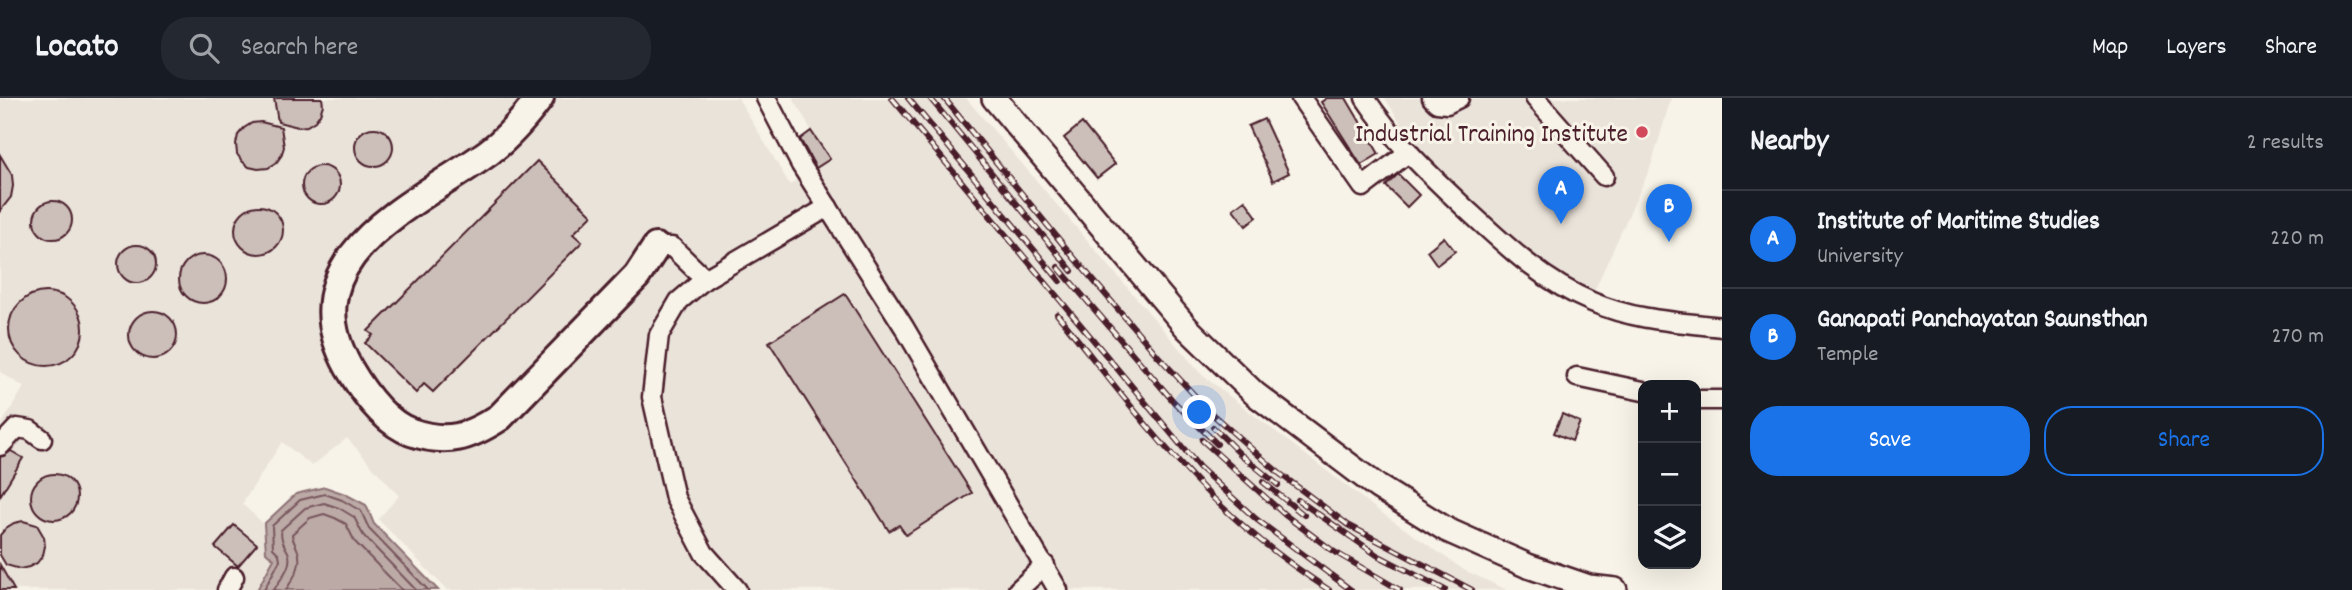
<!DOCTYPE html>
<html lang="en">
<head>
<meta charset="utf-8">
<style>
  body { margin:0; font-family:Dekko,sans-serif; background:#242831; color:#f1f3f6 }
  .controls { position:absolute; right:21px; bottom:21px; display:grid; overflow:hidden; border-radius:14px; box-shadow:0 7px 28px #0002 }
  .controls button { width:63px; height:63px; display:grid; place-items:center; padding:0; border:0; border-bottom:2px solid #363941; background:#171b24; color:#f1f3f6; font:35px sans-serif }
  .you { position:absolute; left:1200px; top:315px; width:24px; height:24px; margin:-18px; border:5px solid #fff; border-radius:50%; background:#1a73e8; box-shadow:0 0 0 10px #1a73e833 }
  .badge { display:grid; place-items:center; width:46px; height:46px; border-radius:50%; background:#1a73e8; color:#fff; font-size:23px; font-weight:700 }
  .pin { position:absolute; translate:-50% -58px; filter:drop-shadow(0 2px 4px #0008) }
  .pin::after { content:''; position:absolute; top:37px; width:24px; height:21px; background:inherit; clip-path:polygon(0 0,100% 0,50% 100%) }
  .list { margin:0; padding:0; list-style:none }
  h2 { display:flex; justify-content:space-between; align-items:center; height:91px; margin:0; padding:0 28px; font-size:30px }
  h2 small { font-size:23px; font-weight:400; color:#9ea1a6 }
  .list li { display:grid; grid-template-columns:46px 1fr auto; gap:21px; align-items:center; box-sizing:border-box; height:98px; padding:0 28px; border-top:2px solid #363941 }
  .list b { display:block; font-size:26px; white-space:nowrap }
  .list p { margin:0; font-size:23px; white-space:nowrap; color:#9ea1a6 }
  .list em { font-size:23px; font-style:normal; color:#9ea1a6 }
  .actions { display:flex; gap:14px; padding:21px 28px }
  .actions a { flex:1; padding:16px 0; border:2px solid #1a73e8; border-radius:28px; text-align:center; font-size:24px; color:#1a73e8 }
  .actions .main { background:#1a73e8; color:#fff }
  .icon { flex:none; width:38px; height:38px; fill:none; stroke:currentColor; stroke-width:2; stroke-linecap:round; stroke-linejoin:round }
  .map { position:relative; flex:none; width:1722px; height:492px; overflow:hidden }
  header { display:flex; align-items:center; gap:42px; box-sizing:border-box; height:98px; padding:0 35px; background:#171b24; border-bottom:2px solid #363941 }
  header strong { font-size:33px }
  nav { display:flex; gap:38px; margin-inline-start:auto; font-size:24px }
  .search { width:490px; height:63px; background:#242831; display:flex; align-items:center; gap:18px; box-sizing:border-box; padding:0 24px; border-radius:28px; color:#9ea1a6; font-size:26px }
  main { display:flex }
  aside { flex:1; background:#171b24 }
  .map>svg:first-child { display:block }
  .built { fill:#eae3da }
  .water { fill:#bcaaa7; stroke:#8e7275; stroke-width:2 }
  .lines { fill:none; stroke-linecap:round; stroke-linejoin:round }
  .shore { stroke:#78575d; stroke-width:2 }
  .building { fill:#ccbfb9; stroke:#4a1f2b; stroke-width:2 }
  .minor-casing { stroke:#4a1f2b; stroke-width:23 }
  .major-casing { stroke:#4a1f2b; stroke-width:28 }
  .highway-casing { stroke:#4a1f2b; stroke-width:32 }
  .minor { stroke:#f7f3e8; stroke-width:18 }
  .major { stroke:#f7f3e8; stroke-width:23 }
  .highway { stroke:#f7f3e8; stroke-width:26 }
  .rail-casing { stroke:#4a1f2b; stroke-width:6 }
  .rail { stroke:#f7f3e8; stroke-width:3.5; stroke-dasharray:10; stroke-linecap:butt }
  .poi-dot { fill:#d1495b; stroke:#f7f3e8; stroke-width:2.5 }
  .labels { text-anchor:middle; stroke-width:6; stroke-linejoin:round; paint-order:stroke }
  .poi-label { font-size:26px; fill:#4a1f2b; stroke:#f7f3e8; text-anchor:end }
</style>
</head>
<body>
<header>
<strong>Locato</strong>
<div class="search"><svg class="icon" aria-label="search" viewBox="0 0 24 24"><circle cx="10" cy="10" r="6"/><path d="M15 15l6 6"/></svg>Search here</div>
<nav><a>Map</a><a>Layers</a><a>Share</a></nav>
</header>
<main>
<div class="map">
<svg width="1722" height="492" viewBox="0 0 1722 492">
  <rect width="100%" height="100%" fill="#f7f3e8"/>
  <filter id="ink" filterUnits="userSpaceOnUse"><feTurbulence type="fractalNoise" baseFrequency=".0143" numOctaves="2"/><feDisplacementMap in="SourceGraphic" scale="14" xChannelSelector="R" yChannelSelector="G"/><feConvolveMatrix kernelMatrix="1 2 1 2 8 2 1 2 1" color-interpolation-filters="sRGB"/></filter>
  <g filter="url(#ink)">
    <g class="built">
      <polygon points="0,0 738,0 790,87 826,58 793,0 966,0 1202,277 1379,413 1464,472 1507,492 447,492 378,421 399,398 347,340 312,368 282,344 242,406 264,426 266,453 274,461 257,492 0,492 0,329 24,289 0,274"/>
      <polygon points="1385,0 1671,0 1651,68 1591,200 1561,184 1435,68 1412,43"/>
    </g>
    <polygon class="water" points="325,389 345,396 366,407 374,426 438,492 257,492 274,461 266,454 264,426 296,396"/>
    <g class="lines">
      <g class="shore">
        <polyline points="264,492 280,462 279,456 273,450 272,428 300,402 325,396 342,402 361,413 369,431 428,492"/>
        <path d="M274,492C280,481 294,467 288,454C283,445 281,442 281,432L305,410L324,405L339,410L354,419L363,437L416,492"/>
        <path d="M286,492C293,480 303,468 298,453C296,446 292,443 292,436L310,420L324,416L335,420L346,426L355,444L402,492"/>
      </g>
    </g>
    <g class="building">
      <polygon points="274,0 322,0 323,7 320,16 315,23 307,28 298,29 278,24"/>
      <polygon points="1327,0 1346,0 1379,56 1361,67 1321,4"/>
      <polygon points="1264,21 1289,75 1273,83 1248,28"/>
      <polygon points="261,24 281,29 284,49 281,58 276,65 268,70 258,71 249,69 242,63 237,56 236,46 238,37 244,30 252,25"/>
      <polygon points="1082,25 1115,66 1097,80 1064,40"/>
      <circle cx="374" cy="49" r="19"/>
      <polygon points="811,33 830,61 816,70 800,41"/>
      <polygon points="0,57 12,77 13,88 11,99 0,113"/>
      <polygon points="537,63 592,117 573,136 582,144 433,294 424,286 416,295 365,245 373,237 368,233"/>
      <circle cx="321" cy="87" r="19"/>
      <polygon points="1398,76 1419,97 1407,109 1386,88"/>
      <polygon points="1245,102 1257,119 1246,128 1233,111"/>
      <circle cx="53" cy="122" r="19"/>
      <circle cx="259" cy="132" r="24"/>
      <polygon points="1444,139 1455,153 1437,167 1427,153"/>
      <circle cx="137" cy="166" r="19"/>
      <circle cx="203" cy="181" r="24"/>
      <circle cx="46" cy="231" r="37"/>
      <polygon points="845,196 972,395 906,437 899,427 889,433 769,244"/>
      <circle cx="153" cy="237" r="24"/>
      <polygon points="1562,316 1580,324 1572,343 1554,335"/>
      <polygon points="11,353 23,360 0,398 0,359"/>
      <circle cx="54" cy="399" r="23"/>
      <polygon points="23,423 37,427 44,439 45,448 43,457 37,465 29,469 20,471 6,467 0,457 0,437 6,430 14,425"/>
      <polygon points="234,427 257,446 238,468 215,449"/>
      <polygon points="0,467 14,492 0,492"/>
    </g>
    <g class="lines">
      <g class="minor-casing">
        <g id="minor">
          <polyline points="766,0 801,67 904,229 1058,492"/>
          <polyline points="1301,0 1363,89 1409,54"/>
          <path d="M1365,0C1392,41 1429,76 1465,110C1504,146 1542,183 1592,204C1633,222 1678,224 1722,229"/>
          <polyline points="1432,0 1437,5 1447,6 1459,0"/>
          <polyline points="1535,0 1604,78"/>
          <polyline points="656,149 672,149 705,181"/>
          <polyline points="1577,279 1643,293"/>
          <polyline points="1696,302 1722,302"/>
          <polyline points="0,348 17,330 30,332 42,341"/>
          <polyline points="227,492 234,479"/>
          <polyline points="737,492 704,455 675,400 652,299 659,237 679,203 705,181 828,109"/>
          <polyline points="1018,492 1045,467"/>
        </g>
      </g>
      <g class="major-casing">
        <polyline id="major" points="994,0 1187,230 1255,296 1378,389 1447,432 1528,468 1589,489 1615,492"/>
      </g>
      <g class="highway-casing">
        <path id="highway" d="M540,0C525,20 509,39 489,54C416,107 286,158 349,270C363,294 384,324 411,334C448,347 469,339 500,319L637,178L656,149"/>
      </g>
      <use href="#minor" class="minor"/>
      <use href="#major" class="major"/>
      <use href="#highway" class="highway"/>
      <g class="rail-casing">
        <g id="rail">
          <polyline points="892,0 1199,369 1256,421 1351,492"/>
          <polyline points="908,0 1060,183"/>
          <polyline points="930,0 1072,173"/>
          <polyline points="944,0 1070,155 1158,258 1212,316 1279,375 1348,427 1472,492"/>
          <polyline points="1058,169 1174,304 1217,346"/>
          <path d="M1057,216C1106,276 1153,340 1208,395C1245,432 1286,464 1329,492"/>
          <polyline points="1213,329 1240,356 1278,387"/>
          <polyline points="1202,342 1285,417 1333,453 1400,492"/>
          <polyline points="1263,384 1304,417"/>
          <polyline points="1298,402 1377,457 1445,492"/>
        </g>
      </g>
      <use href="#rail" class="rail"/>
    </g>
  </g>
  <circle class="poi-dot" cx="1642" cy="34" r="7"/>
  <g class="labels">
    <g class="poi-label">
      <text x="1628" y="43">Industrial Training Institute</text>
    </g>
  </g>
</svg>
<div class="controls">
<button>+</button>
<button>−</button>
<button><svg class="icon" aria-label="layers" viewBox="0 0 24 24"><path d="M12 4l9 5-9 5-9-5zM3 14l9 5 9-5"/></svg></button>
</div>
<div class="you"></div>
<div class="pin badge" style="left:1561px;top:126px">A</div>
<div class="pin badge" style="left:1669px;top:144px">B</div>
</div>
<aside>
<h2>Nearby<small>2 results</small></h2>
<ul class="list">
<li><span class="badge">A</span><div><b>Institute of Maritime Studies</b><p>University</p></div><em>220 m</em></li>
<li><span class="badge">B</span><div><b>Ganapati Panchayatan Saunsthan</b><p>Temple</p></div><em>270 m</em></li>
</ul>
<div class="actions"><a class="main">Save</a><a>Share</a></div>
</aside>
</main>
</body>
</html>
